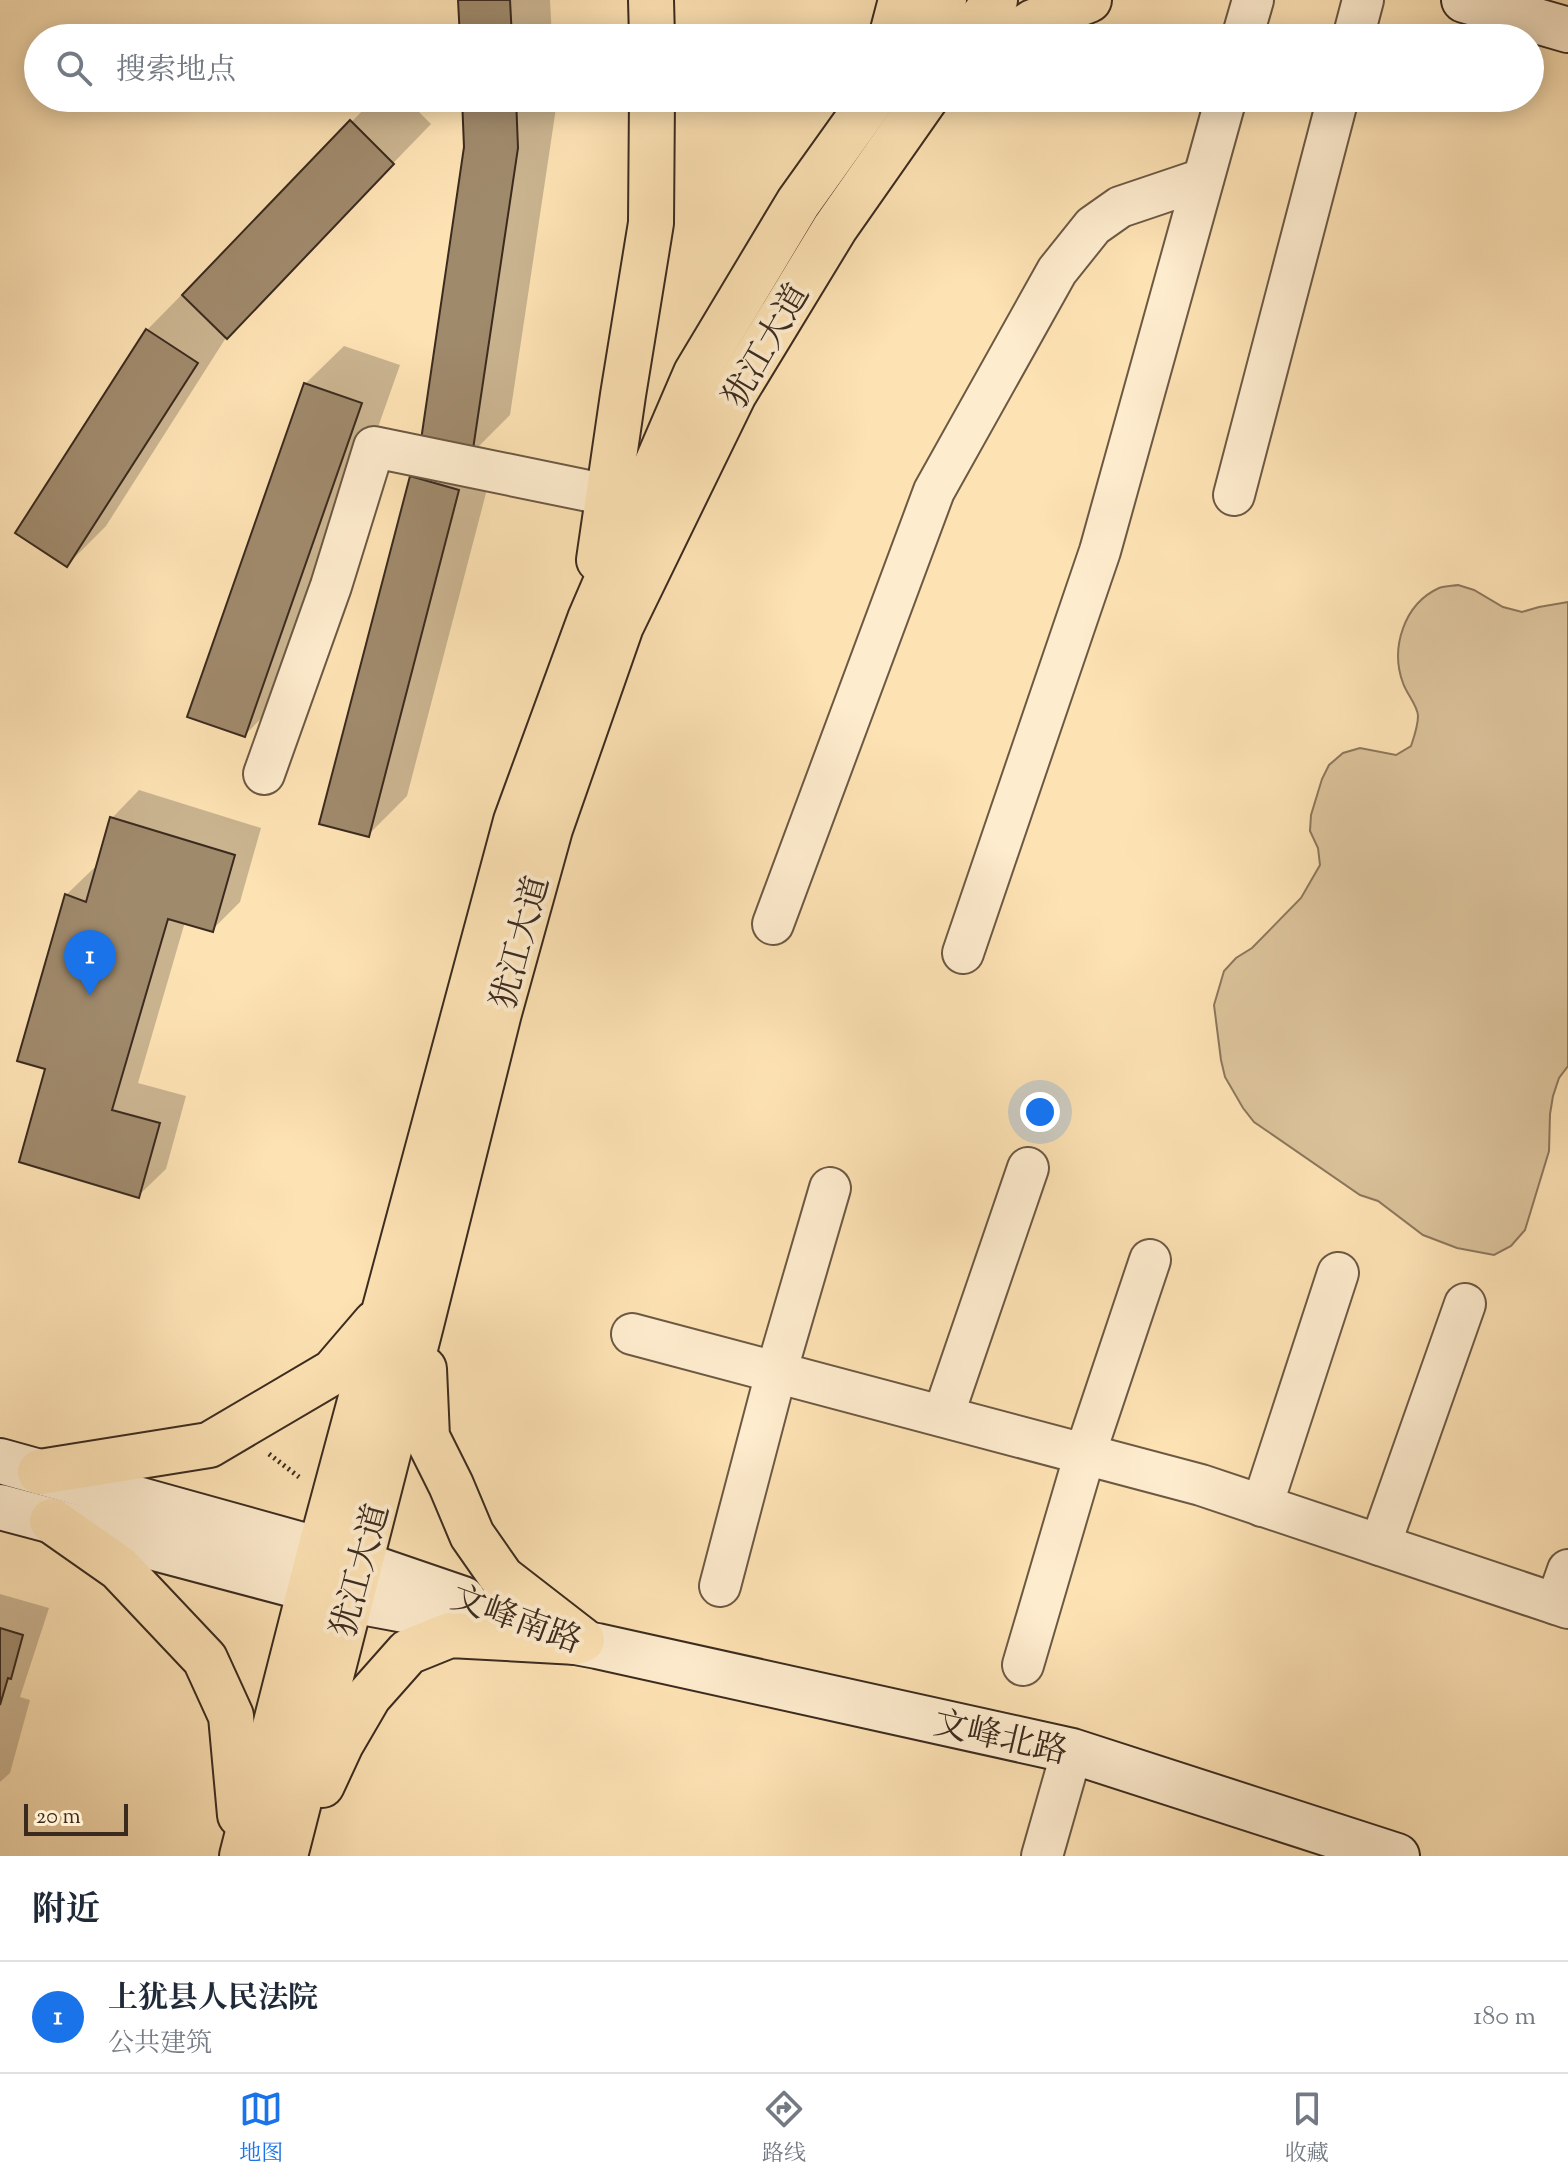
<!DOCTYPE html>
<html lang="zh">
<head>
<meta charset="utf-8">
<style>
  body { margin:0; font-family:"Sorts Mill Goudy","Noto Serif SC",serif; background:#f2f2f3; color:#1f2937 }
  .scale { position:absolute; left:24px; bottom:20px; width:104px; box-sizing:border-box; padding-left:8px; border:4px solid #3b2b1f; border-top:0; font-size:22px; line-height:28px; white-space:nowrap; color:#3b2b1f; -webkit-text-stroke:6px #feecce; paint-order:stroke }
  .you { position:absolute; left:1040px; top:1112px; width:28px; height:28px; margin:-20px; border:6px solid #fff; border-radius:50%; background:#1a73e8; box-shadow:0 0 0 12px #1a73e833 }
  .badge { display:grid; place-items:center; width:52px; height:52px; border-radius:50%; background:#1a73e8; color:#fff; font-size:26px; font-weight:700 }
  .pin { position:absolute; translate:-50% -66px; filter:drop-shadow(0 2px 4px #0008) }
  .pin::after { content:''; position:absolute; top:42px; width:28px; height:24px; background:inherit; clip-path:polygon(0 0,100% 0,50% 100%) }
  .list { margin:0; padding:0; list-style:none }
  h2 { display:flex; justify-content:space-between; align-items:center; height:104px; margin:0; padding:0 32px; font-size:34px }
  h2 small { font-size:26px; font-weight:400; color:#747a83 }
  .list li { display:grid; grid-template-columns:52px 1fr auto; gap:24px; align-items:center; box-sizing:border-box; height:112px; padding:0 32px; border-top:2px solid #e0e1e3 }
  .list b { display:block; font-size:30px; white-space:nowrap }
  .list p { margin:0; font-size:26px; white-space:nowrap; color:#747a83 }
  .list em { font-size:26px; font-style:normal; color:#747a83 }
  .icon { flex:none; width:44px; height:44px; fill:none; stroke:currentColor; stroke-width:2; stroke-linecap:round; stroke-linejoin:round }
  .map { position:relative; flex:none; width:1568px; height:1856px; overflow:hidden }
  .search { position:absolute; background:#fff; box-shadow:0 4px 20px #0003; left:24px; right:24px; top:24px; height:88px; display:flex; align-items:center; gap:20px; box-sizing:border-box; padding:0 28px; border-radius:44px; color:#747a83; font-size:30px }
  .sheet { height:216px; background:#fff }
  nav { display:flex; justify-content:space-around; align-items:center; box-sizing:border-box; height:112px; border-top:2px solid #e0e1e3; background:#fff; font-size:22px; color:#747a83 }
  nav a { display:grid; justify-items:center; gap:4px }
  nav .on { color:#1a73e8 }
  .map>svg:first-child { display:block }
  .green { fill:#dcc39b; stroke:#8c775d; stroke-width:2 }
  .shadow { fill:#0003 }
  .building { fill:#a08a6c; stroke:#3b2b1f; stroke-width:2 }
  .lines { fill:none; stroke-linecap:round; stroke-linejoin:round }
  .street-casing { stroke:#6c5944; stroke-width:44 }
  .secondary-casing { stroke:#3b2b1f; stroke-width:48 }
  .primary-casing { stroke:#3b2b1f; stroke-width:48 }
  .path { stroke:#3b2b1f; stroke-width:5; stroke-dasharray:2 4; stroke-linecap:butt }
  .street { stroke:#feecce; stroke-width:40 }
  .secondary { stroke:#feecce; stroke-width:44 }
  .primary { stroke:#fde2b4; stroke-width:44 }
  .labels { text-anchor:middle; stroke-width:8; stroke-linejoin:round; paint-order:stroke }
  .street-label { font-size:34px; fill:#3b2b1f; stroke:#feecce }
</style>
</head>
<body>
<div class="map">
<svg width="1568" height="1856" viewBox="0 0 1568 1856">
  <rect width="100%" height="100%" fill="#fde2b4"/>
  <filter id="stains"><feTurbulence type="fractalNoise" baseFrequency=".0025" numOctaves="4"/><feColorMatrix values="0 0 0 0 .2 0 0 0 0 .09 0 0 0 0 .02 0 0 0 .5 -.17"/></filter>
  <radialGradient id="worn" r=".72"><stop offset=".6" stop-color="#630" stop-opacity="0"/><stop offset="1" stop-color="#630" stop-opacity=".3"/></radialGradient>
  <path class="green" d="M1458,585L1474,590L1503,607L1522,612L1539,607L1568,602V1066L1559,1078L1553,1096L1550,1114L1549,1151L1525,1230L1511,1246L1494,1255L1457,1248L1423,1235L1378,1201L1360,1195L1254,1122L1243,1108L1225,1077L1221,1060L1214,1005L1224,971L1236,958L1252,948L1301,898L1320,865L1318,848L1310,831L1311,815L1322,779L1329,765L1343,753L1360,748L1396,755L1411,746C1414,737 1418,726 1418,716C1418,706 1406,693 1403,683C1390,648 1404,604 1439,588C1445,586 1452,586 1458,585Z"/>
  <g class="shadow">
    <polygon points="460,0 550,0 552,38 462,38"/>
    <polygon points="375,98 405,98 431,124 229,333 106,526 67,565 147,330"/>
    <polygon points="464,98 556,98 556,108 510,415 479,446 497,451 407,796 368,835 412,477 440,449 466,147"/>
    <polygon points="344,346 400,365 283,696 245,735 305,384"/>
    <polygon points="139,790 261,828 240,902 213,929 185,922 138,1083 186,1096 166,1169 138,1196 47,1068 66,895 94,868 98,869 112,818"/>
    <polygon points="0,1594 49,1608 20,1697 30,1700 10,1773 0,1782"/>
  </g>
  <g class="building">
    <polygon points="458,0 510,0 512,38 460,38"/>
    <polygon points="462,98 516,98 518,148 472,456 420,447 464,147"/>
    <polygon points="350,120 394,164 227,339 182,295"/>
    <polygon points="146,329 198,363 67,567 15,533"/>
    <polygon points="304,383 362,403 245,737 187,717"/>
    <polygon points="410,476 459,490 369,837 319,824"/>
    <polygon points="110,817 235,855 213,932 168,919 112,1110 160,1123 139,1198 19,1162 45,1069 17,1061 65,894 86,902"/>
    <polygon points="0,1628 23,1635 11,1679 8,1678 0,1705"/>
  </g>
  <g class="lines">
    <g class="street-casing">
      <g id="street">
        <polyline points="1242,38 1253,0"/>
        <polyline points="1353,38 1363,0"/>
        <polyline points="1234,495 1338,98"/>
        <polyline points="264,774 331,586 374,447 608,495"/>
        <polyline points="773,924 934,491 1057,271 1093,226 1120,207 1203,179"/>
        <polyline points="963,953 1100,551 1226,98"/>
        <polyline points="632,1334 1201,1485 1568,1608"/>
        <polyline points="943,1416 1028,1168"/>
        <polyline points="1262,1506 1338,1273"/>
        <polyline points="1380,1545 1465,1304"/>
        <polyline points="720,1586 776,1373 830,1188"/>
        <polyline points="1556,1604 1568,1570"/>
        <polyline points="1023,1665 1085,1454 1150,1260"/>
        <polyline points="1042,1856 1072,1751"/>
      </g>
    </g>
    <g class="secondary-casing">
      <g id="secondary">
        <polyline points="1464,0 1568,30"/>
        <polyline points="0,1461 320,1550 463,1599"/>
        <polyline points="0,1507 351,1600 597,1646 1072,1751 1397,1856"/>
      </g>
    </g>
    <g class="primary-casing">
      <g id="primary">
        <polyline points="651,0 652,38"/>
        <polyline points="891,38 901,0"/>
        <polyline points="916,38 944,0"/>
        <polyline points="968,38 995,0"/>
        <polyline points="1009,38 1033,22 1089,0"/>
        <polyline points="599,560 623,395 651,223 652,98"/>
        <polyline points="424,1369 427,1437 451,1485 472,1535 502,1578 582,1640"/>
        <polyline points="40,1472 209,1445 333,1372 375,1323"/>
        <polyline points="52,1521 119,1568 205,1659 231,1716 240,1815"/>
        <polyline points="322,1785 341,1744 369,1696 408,1652 450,1635 577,1642"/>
        <polyline points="242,1856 320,1550 516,821 590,619 696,373 798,203 873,98"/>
        <polyline points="285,1856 421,1325 499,1013 550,829 621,626 734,394 835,228 926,98"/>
      </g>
    </g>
    <polyline class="path" points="269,1454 299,1477"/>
    <use href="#street" class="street"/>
    <use href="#secondary" class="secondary"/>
    <use href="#primary" class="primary"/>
  </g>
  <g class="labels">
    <g class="street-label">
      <text transform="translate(765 345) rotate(-60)" y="12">犹江大道</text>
      <text transform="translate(519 942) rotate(-75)" y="12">犹江大道</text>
      <text transform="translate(359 1570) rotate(-75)" y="12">犹江大道</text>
      <text transform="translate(517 1618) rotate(20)" y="12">文峰南路</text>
      <text transform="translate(1001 1736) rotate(13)" y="12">文峰北路</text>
    </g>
  </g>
  <rect width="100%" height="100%" filter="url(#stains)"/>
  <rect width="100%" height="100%" fill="url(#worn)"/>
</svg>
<div class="scale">20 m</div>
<div class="you"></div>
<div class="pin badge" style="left:90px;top:996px">1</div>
<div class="search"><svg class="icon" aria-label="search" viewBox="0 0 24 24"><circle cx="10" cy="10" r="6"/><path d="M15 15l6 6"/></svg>搜索地点</div>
</div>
<section class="sheet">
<h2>附近<small></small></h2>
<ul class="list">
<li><span class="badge">1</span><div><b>上犹县人民法院</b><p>公共建筑</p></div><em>180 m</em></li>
</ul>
</section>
<nav>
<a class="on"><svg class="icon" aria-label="map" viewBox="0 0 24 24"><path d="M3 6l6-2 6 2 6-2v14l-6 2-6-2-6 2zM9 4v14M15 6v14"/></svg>地图</a>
<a><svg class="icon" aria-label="directions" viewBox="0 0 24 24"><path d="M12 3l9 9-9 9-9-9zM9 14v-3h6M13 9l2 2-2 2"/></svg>路线</a>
<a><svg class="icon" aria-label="saved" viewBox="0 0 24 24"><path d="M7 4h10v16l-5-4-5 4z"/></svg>收藏</a>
</nav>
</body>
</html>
